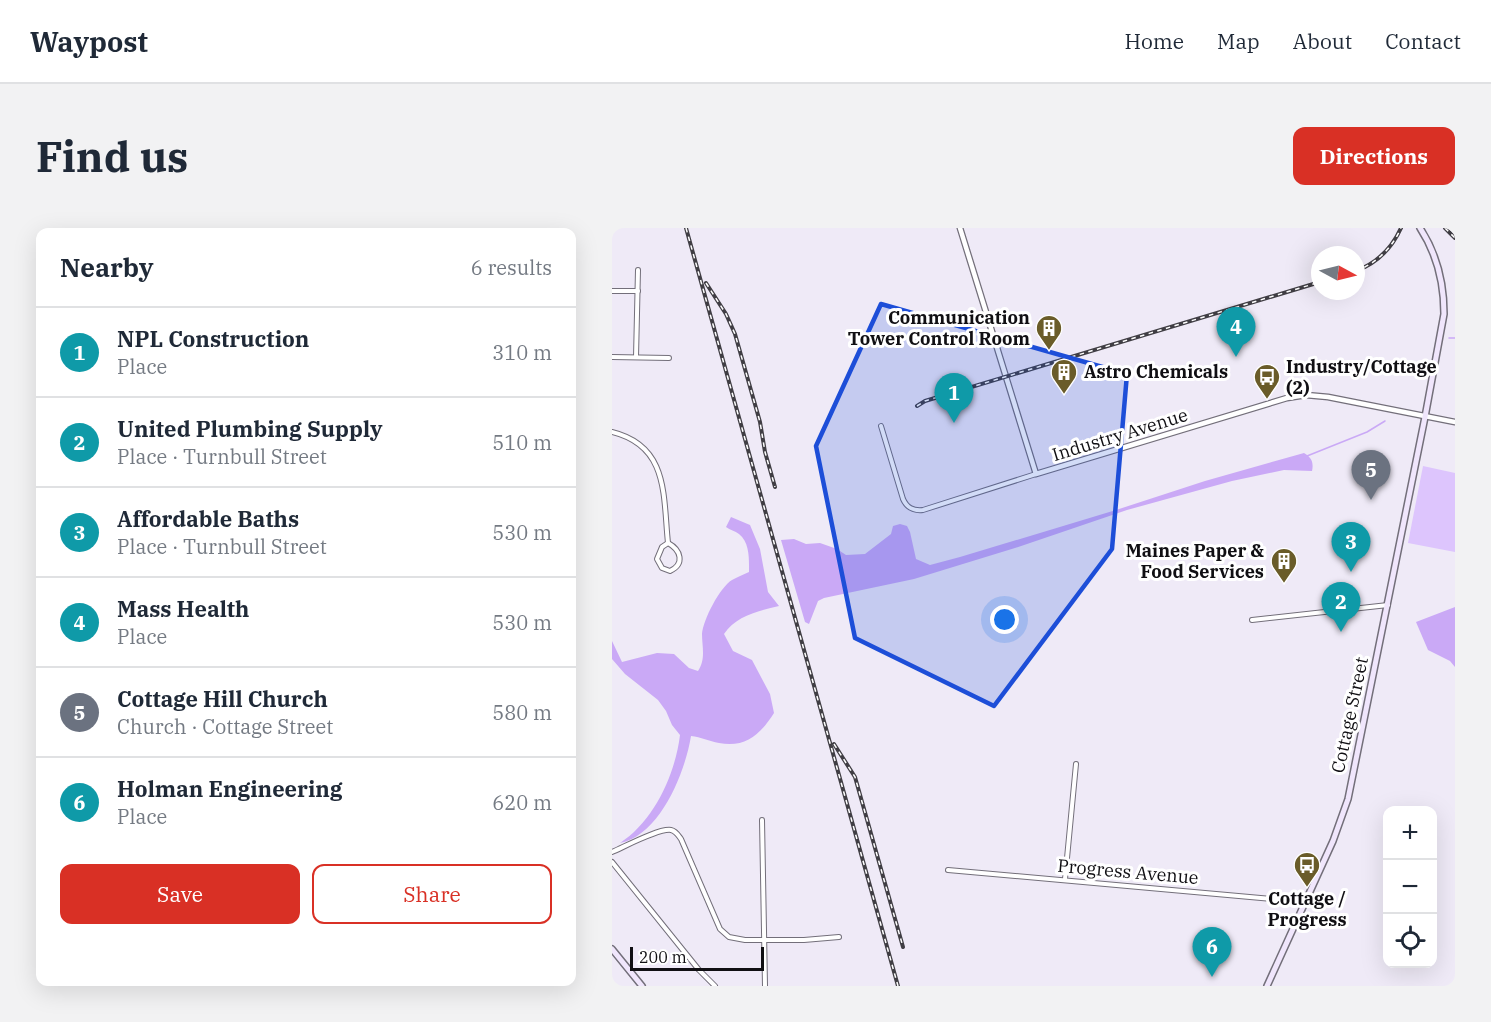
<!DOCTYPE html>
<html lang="en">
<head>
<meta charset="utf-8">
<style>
  body { margin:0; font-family:"IBM Plex Serif",serif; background:#f2f2f3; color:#1f2937 }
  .controls { position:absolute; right:18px; bottom:18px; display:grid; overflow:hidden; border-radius:12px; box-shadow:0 6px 24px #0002 }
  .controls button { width:54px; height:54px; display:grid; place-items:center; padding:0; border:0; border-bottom:2px solid #e0e1e3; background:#fff; color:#1f2937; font:30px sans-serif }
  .compass { position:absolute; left:699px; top:18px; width:54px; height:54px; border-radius:50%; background:#fff; box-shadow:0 6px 24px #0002; rotate:97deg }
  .scale { position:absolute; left:18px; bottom:15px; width:134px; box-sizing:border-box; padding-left:6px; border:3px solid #100f13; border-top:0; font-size:16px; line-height:21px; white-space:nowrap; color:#100f13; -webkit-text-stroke:4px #fff; paint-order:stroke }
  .you { position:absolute; left:393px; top:392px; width:21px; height:21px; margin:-15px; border:4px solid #fff; border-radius:50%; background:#1a73e8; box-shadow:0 0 0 9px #1a73e833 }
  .badge { display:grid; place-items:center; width:39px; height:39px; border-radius:50%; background:#d93025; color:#fff; font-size:20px; font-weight:700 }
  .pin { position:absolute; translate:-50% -50px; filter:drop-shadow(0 2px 3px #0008) }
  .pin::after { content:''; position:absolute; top:32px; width:21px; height:18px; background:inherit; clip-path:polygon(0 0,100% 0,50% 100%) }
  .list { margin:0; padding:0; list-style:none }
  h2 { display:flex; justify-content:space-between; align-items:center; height:78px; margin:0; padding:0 24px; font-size:26px }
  h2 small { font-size:20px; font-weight:400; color:#747a83 }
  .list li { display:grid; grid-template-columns:39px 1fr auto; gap:18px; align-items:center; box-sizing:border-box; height:90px; padding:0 24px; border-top:2px solid #e0e1e3 }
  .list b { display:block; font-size:22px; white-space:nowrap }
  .list p { margin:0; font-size:20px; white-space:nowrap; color:#747a83 }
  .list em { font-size:20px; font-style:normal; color:#747a83 }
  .actions { display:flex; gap:12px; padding:18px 24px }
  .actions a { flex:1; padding:14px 0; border:2px solid #d93025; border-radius:12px; text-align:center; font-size:21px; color:#d93025 }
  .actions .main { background:#d93025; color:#fff }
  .icon { flex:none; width:33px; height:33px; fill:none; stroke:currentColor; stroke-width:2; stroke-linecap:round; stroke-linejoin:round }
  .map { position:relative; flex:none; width:843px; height:758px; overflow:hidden; border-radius:12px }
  header { display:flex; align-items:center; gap:36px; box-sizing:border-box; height:84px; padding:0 30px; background:#fff; border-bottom:2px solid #e0e1e3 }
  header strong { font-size:28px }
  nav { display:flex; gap:33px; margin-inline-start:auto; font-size:21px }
  .intro { display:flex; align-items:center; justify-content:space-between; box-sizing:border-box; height:144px; padding:0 36px }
  h1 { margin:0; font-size:42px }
  .button { padding:15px 27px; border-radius:12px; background:#d93025; color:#fff; font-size:21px; font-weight:700 }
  main { display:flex; gap:36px; padding:0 36px }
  aside { flex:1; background:#fff; border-radius:12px; box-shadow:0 6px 24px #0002 }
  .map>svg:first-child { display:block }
  .green { fill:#ddc5fd }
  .water { fill:#caa9f6 }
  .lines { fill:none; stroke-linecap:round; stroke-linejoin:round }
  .stream { stroke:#caa9f6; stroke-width:1.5 }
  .minor-casing { stroke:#736f7a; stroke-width:6 }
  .tertiary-casing { stroke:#736f7a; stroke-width:7 }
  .secondary-casing { stroke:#736f7a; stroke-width:8 }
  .minor { stroke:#fff; stroke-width:4 }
  .tertiary { stroke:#fff; stroke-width:4.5 }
  .secondary { stroke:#f0e6fc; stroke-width:5 }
  .rail-casing { stroke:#403e44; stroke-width:4 }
  .rail { stroke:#fff; stroke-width:1.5; stroke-dasharray:4.5; stroke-linecap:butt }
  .marked { fill:#1d4ed8; fill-opacity:0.2; stroke:#1d4ed8; stroke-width:4.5; stroke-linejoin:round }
  .labels { text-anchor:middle; stroke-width:6; stroke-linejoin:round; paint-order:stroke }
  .poi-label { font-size:18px; font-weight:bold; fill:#100f13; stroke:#fff; text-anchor:end }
  .street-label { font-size:18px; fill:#100f13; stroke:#fff }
</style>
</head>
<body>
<header>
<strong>Waypost</strong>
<nav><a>Home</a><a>Map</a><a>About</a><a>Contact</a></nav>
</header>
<div class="intro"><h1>Find us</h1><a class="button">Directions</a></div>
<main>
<aside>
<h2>Nearby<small>6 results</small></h2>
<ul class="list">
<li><span class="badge" style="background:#0f9aa8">1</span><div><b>NPL Construction</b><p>Place</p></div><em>310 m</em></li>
<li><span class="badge" style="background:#0f9aa8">2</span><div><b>United Plumbing Supply</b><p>Place · Turnbull Street</p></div><em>510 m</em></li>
<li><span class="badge" style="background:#0f9aa8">3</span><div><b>Affordable Baths</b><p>Place · Turnbull Street</p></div><em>530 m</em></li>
<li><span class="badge" style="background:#0f9aa8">4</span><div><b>Mass Health</b><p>Place</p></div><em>530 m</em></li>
<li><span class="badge" style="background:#6b7280">5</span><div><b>Cottage Hill Church</b><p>Church · Cottage Street</p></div><em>580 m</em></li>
<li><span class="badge" style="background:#0f9aa8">6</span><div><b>Holman Engineering</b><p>Place</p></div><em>620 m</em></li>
</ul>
<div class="actions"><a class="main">Save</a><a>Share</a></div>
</aside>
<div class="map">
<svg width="843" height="758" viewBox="0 0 843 758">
  <rect width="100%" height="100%" fill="#efeaf7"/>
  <polygon class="green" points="811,238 843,245 843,324 796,315"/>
  <g class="water">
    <path d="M692,225C699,229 702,234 700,243L672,242L620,253L515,282L403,320L302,351L212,370L206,373L197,396L193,394L169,312L182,311L194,316L208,315L225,321L234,327L253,326L279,306L281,298L288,296L295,298L298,304L304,331L318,337L348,329L504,282L593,253Z"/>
    <path d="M119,289L138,297L148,321L156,364L167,378C146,383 124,388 112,406L121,423L140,432L158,466L162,485C148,507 133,520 107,515C97,513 89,509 79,508C73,545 48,607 8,615C42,593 63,547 68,507L60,497L54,483L46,472L13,446L0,431V413L10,434L45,425L62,426L77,440L86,443C94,431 90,419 90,406C91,392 108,359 120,352C125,349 131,347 137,344C137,331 138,315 127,306C123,303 118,302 114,299Z"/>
    <polygon points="843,379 843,439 838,433 816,422 804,394"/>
  </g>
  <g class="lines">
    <g class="stream">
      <polyline points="837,110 843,110"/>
      <polyline points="695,228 755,204 773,193"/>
    </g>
    <g class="minor-casing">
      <g id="minor">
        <polyline points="0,63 26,63"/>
        <polyline points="0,129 57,130"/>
        <polyline points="24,129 26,42"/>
        <path d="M269,198L291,271C295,280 301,283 311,282L424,246"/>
        <path d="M0,204C57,218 51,268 56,315"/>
        <path d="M56,315C69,322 73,336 58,343L50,340L45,331L50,319Z"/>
        <polyline points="640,392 776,377"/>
        <polyline points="150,592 153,758"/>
        <path d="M0,624C12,619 47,600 59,602C64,603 66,607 69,611L108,701L117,709L133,712H192L227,709"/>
        <polyline points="0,634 87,742 103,758"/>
        <polyline points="336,642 694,674"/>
        <polyline points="453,651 464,536"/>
      </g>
    </g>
    <g class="tertiary-casing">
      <polyline id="tertiary" points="348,0 424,246 675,170 694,167 716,169 843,194"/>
    </g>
    <g class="secondary-casing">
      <g id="secondary">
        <polyline points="0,721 30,758"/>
        <path d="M655,758L721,613L736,571L813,189L832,86C832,55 825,26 808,0"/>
      </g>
    </g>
    <use href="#minor" class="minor"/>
    <use href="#tertiary" class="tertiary"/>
    <use href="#secondary" class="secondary"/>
    <g class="rail-casing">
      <g id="rail">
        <polyline points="74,0 286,758"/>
        <polyline points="833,0 843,10"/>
        <path d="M744,43C765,35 780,20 789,0"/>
        <polyline points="94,55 114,86 123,106 148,194 153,224 163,259"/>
        <polyline points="305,178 313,173 708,54"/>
        <polyline points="222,516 243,549 291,719"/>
      </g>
    </g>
    <use href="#rail" class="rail"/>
  </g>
  <path class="marked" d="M269,76L515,146L500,321L382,478L243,410L204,218Z"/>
  <defs>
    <g id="building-pin" transform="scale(1.35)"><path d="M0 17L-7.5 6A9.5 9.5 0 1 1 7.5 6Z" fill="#6a5c29" stroke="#fff"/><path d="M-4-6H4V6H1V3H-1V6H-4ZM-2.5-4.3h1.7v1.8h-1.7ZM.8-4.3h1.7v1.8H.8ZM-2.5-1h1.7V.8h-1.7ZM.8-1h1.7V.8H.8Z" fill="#fff"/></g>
    <g id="bus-pin" transform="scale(1.35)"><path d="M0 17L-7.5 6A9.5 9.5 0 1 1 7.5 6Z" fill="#6a5c29" stroke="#fff"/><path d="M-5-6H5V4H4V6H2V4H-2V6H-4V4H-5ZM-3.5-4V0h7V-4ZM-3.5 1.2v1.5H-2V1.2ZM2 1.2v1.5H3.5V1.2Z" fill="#fff"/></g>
  </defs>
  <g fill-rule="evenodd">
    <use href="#building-pin" x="437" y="100"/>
    <use href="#building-pin" x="452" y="144"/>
    <use href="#bus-pin" x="655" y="149"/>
    <use href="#building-pin" x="672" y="333"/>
    <use href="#bus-pin" x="695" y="637"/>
  </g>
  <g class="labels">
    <g class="poi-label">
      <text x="418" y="96">Communication<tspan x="418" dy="21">Tower Control Room</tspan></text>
      <text x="674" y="145" text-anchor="start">Industry/Cottage<tspan x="674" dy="21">(2)</tspan></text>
      <text x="472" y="150" text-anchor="start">Astro Chemicals</text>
      <text x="652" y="329">Maines Paper &amp;<tspan x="652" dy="21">Food Services</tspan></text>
      <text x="695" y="677" text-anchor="middle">Cottage /<tspan x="695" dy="21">Progress</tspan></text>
    </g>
    <g class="street-label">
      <text transform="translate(508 207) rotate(-17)" y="6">Industry Avenue</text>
      <text transform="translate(738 487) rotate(-78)" y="6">Cottage Street</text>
      <text transform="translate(516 644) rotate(5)" y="6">Progress Avenue</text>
    </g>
  </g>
</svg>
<div class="controls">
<button>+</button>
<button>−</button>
<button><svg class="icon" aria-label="locate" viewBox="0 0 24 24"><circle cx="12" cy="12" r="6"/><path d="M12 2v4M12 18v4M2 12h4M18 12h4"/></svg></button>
</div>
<svg class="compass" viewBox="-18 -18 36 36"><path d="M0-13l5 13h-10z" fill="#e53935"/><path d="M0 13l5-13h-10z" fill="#747a83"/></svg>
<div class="scale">200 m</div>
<div class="you"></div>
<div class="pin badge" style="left:342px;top:195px;background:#0f9aa8">1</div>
<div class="pin badge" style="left:729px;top:404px;background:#0f9aa8">2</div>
<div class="pin badge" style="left:739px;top:344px;background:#0f9aa8">3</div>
<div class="pin badge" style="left:624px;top:129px;background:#0f9aa8">4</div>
<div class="pin badge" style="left:759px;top:272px;background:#6b7280">5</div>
<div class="pin badge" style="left:600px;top:749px;background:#0f9aa8">6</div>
</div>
</main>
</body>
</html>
